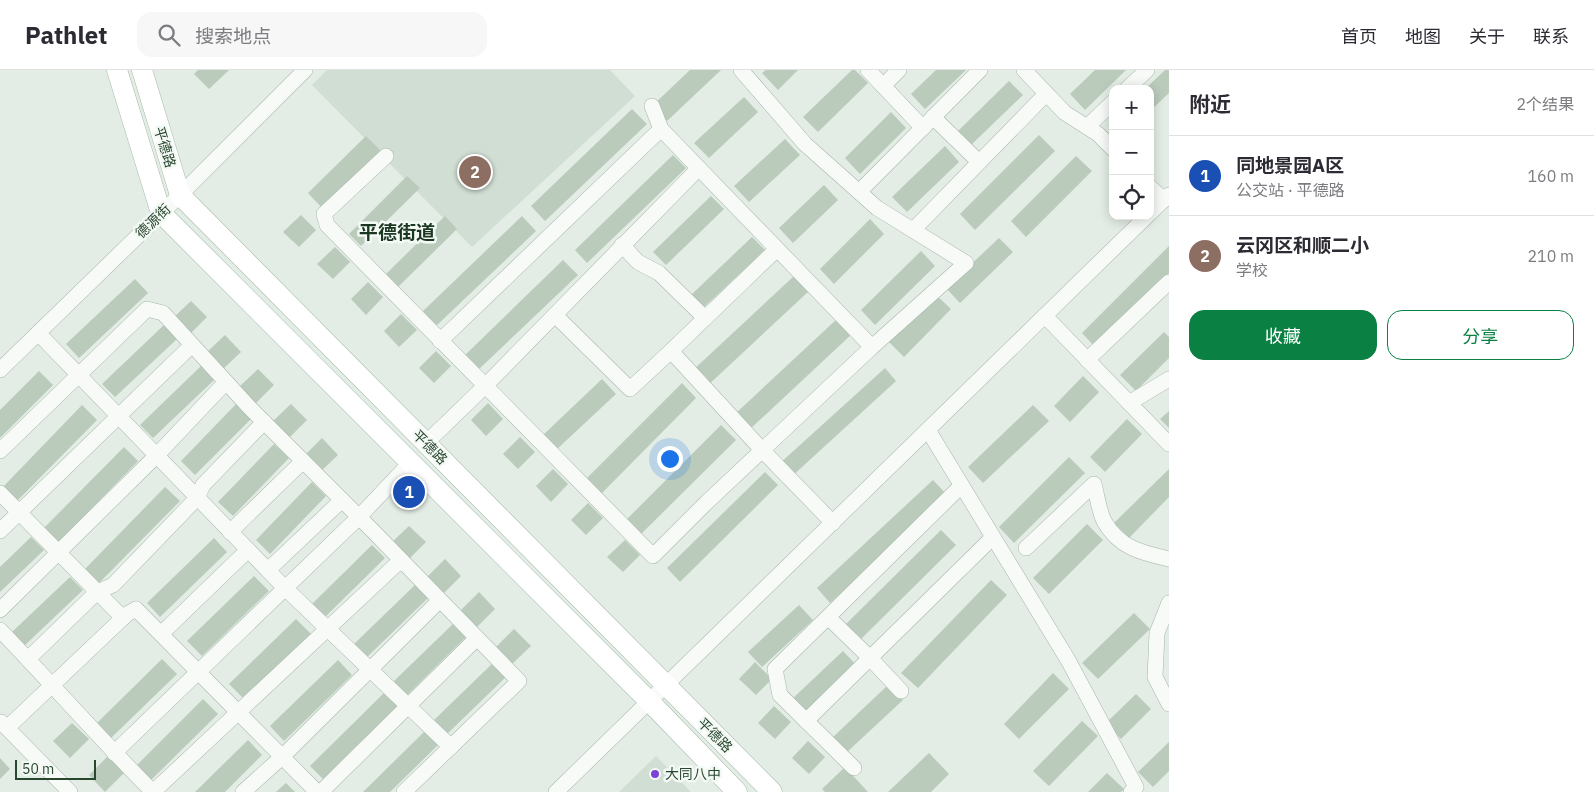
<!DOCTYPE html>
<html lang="zh">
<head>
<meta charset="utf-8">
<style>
  body { margin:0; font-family:"IBM Plex Sans","Noto Sans SC",sans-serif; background:#f7f7f7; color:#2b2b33 }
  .controls { position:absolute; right:15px; top:15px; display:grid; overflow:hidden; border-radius:10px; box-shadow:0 2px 12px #0003 }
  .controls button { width:45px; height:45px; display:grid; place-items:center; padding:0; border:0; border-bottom:1px solid #e1e1e2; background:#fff; color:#2b2b33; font:25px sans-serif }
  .scale { position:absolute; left:15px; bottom:12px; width:81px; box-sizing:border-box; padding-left:5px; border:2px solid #29462e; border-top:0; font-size:14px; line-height:18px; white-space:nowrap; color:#29462e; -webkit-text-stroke:4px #f3f9f4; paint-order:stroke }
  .you { position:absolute; left:669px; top:388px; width:18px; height:18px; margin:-12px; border:4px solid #fff; border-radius:50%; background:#1a73e8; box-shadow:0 0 0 8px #1a73e833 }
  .badge { display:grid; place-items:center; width:32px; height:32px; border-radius:50%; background:#0b8043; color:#fff; font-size:16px; font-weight:700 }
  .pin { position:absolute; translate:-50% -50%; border:2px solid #fff; box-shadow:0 1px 5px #0006 }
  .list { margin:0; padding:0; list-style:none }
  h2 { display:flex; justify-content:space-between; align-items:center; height:65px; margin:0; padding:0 20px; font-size:21px }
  h2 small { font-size:16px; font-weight:400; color:#7c7c81 }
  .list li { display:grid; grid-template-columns:32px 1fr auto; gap:15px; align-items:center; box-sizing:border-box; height:80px; padding:0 20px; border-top:1px solid #e1e1e2 }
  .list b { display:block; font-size:19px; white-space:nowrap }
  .list p { margin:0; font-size:16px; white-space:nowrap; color:#7c7c81 }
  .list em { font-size:16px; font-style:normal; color:#7c7c81 }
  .actions { display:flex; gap:10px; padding:15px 20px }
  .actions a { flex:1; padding:11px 0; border:1px solid #0b8043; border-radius:15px; text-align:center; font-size:18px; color:#0b8043 }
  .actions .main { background:#0b8043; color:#fff }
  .icon { flex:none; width:28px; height:28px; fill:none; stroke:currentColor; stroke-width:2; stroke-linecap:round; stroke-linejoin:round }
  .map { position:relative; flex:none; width:1169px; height:722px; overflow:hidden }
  header { display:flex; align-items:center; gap:30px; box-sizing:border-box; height:70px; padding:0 25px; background:#fff; border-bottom:1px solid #e1e1e2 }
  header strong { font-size:24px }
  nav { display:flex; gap:28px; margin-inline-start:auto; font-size:18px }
  .search { width:350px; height:45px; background:#f7f7f7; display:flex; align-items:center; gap:12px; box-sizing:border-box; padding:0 18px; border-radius:15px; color:#7c7c81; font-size:19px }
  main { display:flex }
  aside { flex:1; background:#fff }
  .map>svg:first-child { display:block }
  .built { fill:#d1ded3 }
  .building { fill:#bacbbc }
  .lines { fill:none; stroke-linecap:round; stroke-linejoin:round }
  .minor-casing { stroke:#a7b7aa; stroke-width:16 }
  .major-casing { stroke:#a2b9a5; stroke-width:21 }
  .minor { stroke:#f7faf7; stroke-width:15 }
  .major { stroke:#fff; stroke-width:20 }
  .poi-dot { fill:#7b42d8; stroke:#f3f9f4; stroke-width:2 }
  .labels { text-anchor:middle; stroke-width:5; stroke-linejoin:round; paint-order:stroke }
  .street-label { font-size:14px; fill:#29462e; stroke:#f3f9f4 }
  .poi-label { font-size:14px; fill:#29462e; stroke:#f3f9f4; text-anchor:start }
  .district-label { font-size:19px; font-weight:bold; fill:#1c3721; stroke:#f3f9f4 }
</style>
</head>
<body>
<header>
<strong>Pathlet</strong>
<div class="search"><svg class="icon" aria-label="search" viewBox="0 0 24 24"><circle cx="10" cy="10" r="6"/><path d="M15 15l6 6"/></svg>搜索地点</div>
<nav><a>首页</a><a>地图</a><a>关于</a><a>联系</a></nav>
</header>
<main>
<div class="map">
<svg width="1169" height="722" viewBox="0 0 1169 722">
  <rect width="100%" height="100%" fill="#e3ece5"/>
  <g class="built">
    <polygon points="327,0 610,0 635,26 472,177 312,15"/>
    <polygon points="656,686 691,722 619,722"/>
  </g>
  <g class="building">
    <polygon points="198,0 229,0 209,19 194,4"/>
    <polygon points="690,0 721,0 667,51 652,36"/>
    <polygon points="766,0 798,0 778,20 762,3"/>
    <polygon points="852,0 855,0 868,13 818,62 803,47"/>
    <polygon points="936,0 966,0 925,39 911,24"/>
    <polygon points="1095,0 1126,0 1085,40 1070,24"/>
    <polygon points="1165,0 1169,0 1169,23 1150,41 1150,19 1145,19"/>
    <polygon points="1009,11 1023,25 971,75 958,61"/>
    <polygon points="744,27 758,42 709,88 694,73"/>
    <polygon points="632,39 647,54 545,151 531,136"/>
    <polygon points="891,42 906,58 860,104 845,88"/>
    <polygon points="1039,65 1055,81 975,160 960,144"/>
    <polygon points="366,66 381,81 323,139 308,123"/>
    <polygon points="785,69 800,85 749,132 734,116"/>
    <polygon points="945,76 959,92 907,142 892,127"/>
    <polygon points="673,85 686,98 587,193 575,180"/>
    <polygon points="1076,86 1092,101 1026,167 1011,151"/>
    <polygon points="407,106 420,118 361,176 349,164"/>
    <polygon points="824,115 838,130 793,173 779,158"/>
    <polygon points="711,126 724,139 666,195 653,182"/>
    <polygon points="301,145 316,160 299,177 283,162"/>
    <polygon points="445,146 457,159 398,217 386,204"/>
    <polygon points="522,146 536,161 436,256 422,242"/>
    <polygon points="870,149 884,164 834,214 820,199"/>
    <polygon points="752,167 765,180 703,238 691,225"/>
    <polygon points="999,168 1013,182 960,233 946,218"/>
    <polygon points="1169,176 1169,203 1095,277 1082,263"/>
    <polygon points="335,177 350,192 333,209 317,194"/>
    <polygon points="921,181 935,196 875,255 861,240"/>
    <polygon points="563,190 578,205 477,301 463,287"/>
    <polygon points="794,206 809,221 705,318 691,302"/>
    <polygon points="135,209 148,223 79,288 66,274"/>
    <polygon points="368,212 383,227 366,245 351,229"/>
    <polygon points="936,225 951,239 904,287 889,272"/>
    <polygon points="191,231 207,247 188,266 172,249"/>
    <polygon points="401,244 417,260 399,277 384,261"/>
    <polygon points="838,248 853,263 749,360 735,344"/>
    <polygon points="164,255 177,269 115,327 102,314"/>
    <polygon points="1164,262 1169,267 1169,288 1136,321 1120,305"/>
    <polygon points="225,265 241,282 222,300 206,283"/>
    <polygon points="436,281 451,296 434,313 419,298"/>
    <polygon points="201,296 214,310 153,368 140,355"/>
    <polygon points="885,298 896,311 790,408 778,395"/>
    <polygon points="258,299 274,315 255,334 239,317"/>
    <polygon points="39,301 53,315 0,368 0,340"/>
    <polygon points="1083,306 1099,322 1070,352 1054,336"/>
    <polygon points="602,309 616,324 555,381 541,367"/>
    <polygon points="682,313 696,328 599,426 584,411"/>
    <polygon points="237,333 252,348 195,405 181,391"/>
    <polygon points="488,333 503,349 486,366 471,350"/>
    <polygon points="291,334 307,350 288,369 272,352"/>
    <polygon points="82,335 97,350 16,432 2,418"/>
    <polygon points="1033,335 1049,351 983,413 968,397"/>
    <polygon points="1169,341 1169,358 1160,349"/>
    <polygon points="1127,349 1142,364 1105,402 1090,387"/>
    <polygon points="721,355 736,370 638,467 624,452"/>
    <polygon points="520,367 535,382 518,399 503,384"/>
    <polygon points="322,368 338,385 319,403 303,387"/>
    <polygon points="274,374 289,388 233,446 218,432"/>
    <polygon points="124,377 138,391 58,473 43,459"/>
    <polygon points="1069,387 1085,403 1014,473 999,457"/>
    <polygon points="553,399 568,414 551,432 536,416"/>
    <polygon points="1169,399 1169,427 1129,468 1114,453"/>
    <polygon points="765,402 778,415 680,512 667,498"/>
    <polygon points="933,410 946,424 830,533 817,518"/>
    <polygon points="312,412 326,426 270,484 256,470"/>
    <polygon points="165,417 180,431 99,513 85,499"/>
    <polygon points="588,433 603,448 586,465 571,450"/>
    <polygon points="1087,454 1103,470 1049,524 1033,508"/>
    <polygon points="409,456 426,472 407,491 390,474"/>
    <polygon points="941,460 956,475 859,571 844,556"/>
    <polygon points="31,467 44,480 0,522 0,497"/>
    <polygon points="214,468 227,482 160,547 147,533"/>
    <polygon points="625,470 640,485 623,502 607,487"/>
    <polygon points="372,475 385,488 324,548 311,535"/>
    <polygon points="445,489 461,506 442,525 426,508"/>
    <polygon points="254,506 269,521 202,586 187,571"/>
    <polygon points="70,507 83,520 23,577 11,563"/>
    <polygon points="991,510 1007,525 918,618 901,603"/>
    <polygon points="415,515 428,528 366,588 353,575"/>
    <polygon points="479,522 495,539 476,558 460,541"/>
    <polygon points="799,535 813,550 762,597 748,582"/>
    <polygon points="1134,543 1150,559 1098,609 1082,593"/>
    <polygon points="296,549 311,564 244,629 229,614"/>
    <polygon points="455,552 468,565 406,626 393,612"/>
    <polygon points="514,559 531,576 512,594 495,578"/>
    <polygon points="843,581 856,595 804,643 791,630"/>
    <polygon points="162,589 177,604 110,669 96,654"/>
    <polygon points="338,590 352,605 284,671 270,656"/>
    <polygon points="495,591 508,605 446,665 433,651"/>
    <polygon points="755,592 772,609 756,625 739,609"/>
    <polygon points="1053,603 1069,619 1019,669 1004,654"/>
    <polygon points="888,615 903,630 846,683 832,668"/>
    <polygon points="385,622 398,635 323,709 310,696"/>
    <polygon points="1136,624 1151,639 1121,669 1106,653"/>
    <polygon points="203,629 218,644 151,710 137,695"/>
    <polygon points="774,636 791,652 775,669 758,653"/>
    <polygon points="1082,651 1098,666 1049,716 1033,701"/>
    <polygon points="72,653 89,669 70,688 53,671"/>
    <polygon points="425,661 438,675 390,722 363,722"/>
    <polygon points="248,670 262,685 225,722 195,722"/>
    <polygon points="808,671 825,687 809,704 792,688"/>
    <polygon points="1169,672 1169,701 1153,717 1138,702"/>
    <polygon points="929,683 949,704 931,722 888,722"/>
    <polygon points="108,686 124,703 105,722 89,705"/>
    <polygon points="0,688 10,699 0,709"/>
    <polygon points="845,697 868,722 825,722 822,719"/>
    <polygon points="1107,703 1124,719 1121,722 1088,722"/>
    <polygon points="286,713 295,722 276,722"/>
  </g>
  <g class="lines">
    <g class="minor-casing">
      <g id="minor">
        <polyline points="741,0 805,74 877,138 966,193 872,277"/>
        <polyline points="868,0 923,58"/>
        <polyline points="1024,0 1065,43 1098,64 1113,79"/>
        <polyline points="883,16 899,0"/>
        <polyline points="1127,19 1147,0"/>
        <polyline points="933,47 979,92"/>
        <polyline points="1087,57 1113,32"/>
        <polyline points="386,86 324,144 327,155 653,486 706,433 872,277 661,59 652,36"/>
        <polyline points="1150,117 1164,130"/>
        <polyline points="859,122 980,0"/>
        <polyline points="1150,143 1169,125"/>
        <polyline points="913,160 1046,24"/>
        <polyline points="622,175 638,192 659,203 705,248"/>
        <polyline points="555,245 630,319 671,281 762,380 833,453"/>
        <polyline points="1045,246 1169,374"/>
        <polyline points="38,263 285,518 451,677"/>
        <polyline points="440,271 661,59"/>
        <polyline points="671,281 777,179"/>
        <polyline points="1087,290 1169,212"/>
        <polyline points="0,300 180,125 305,0"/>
        <polyline points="1129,333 1169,309"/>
        <polyline points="928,360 1068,590 1136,717 1131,722"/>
        <polyline points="426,373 485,316 699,98"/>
        <polyline points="0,381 147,239 163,243 249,337 371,459 519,611 404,722"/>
        <polyline points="0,423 123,548"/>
        <polyline points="0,461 192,275"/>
        <polyline points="230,462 303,391"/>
        <path d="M1026,478L1094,414C1097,425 1099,441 1104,451C1119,478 1142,483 1169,489"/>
        <polyline points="268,500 342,430"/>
        <polyline points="1169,533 1157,563 1155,607 1169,634"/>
        <polyline points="0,540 156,386 226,312"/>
        <polyline points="829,548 870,588 901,621"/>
        <path d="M0,560C52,614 101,670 153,722"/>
        <polyline points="161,564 248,480"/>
        <polyline points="28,589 97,522 113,515 197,428 203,415 264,352"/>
        <polyline points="806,651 992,468"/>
        <polyline points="1,652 70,722"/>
        <polyline points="7,658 127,544 136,539 317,722"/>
        <polyline points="114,683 359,447 410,393"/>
        <polyline points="854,698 780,625 775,599 961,416"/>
        <polyline points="153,722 401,490"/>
        <polyline points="243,722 282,687 440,530"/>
        <polyline points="321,722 477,568"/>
        <polyline points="556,722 1147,146"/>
      </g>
    </g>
    <g class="major-casing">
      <g id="major">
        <polyline points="117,0 161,143 650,632 737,722"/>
        <polyline points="142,0 180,125 772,722"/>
      </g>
    </g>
    <use href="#minor" class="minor"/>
    <use href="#major" class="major"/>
  </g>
  <circle class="poi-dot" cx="655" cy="704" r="5"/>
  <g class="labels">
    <g class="street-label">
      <text transform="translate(165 77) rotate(73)" y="5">平德路</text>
      <text transform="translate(153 151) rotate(-44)" y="5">德源街</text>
      <text transform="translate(430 377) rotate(45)" y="5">平德路</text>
      <text transform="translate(715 665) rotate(45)" y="5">平德路</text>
    </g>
    <g class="poi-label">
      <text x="665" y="709">大同八中</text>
    </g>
    <g class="district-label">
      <text x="397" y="169">平德街道</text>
    </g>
  </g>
</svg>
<div class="controls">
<button>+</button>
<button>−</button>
<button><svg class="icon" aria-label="locate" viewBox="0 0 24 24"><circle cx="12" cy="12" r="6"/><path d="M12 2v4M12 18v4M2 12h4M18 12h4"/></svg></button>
</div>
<div class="scale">50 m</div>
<div class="you"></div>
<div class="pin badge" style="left:409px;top:422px;background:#1a4fb4">1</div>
<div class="pin badge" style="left:475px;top:102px;background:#8d6e63">2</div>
</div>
<aside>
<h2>附近<small>2个结果</small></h2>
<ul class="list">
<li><span class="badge" style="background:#1a4fb4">1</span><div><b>同地景园A区</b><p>公交站 · 平德路</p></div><em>160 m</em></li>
<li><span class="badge" style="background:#8d6e63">2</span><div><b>云冈区和顺二小</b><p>学校</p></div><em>210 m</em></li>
</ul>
<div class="actions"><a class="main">收藏</a><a>分享</a></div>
</aside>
</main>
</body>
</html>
